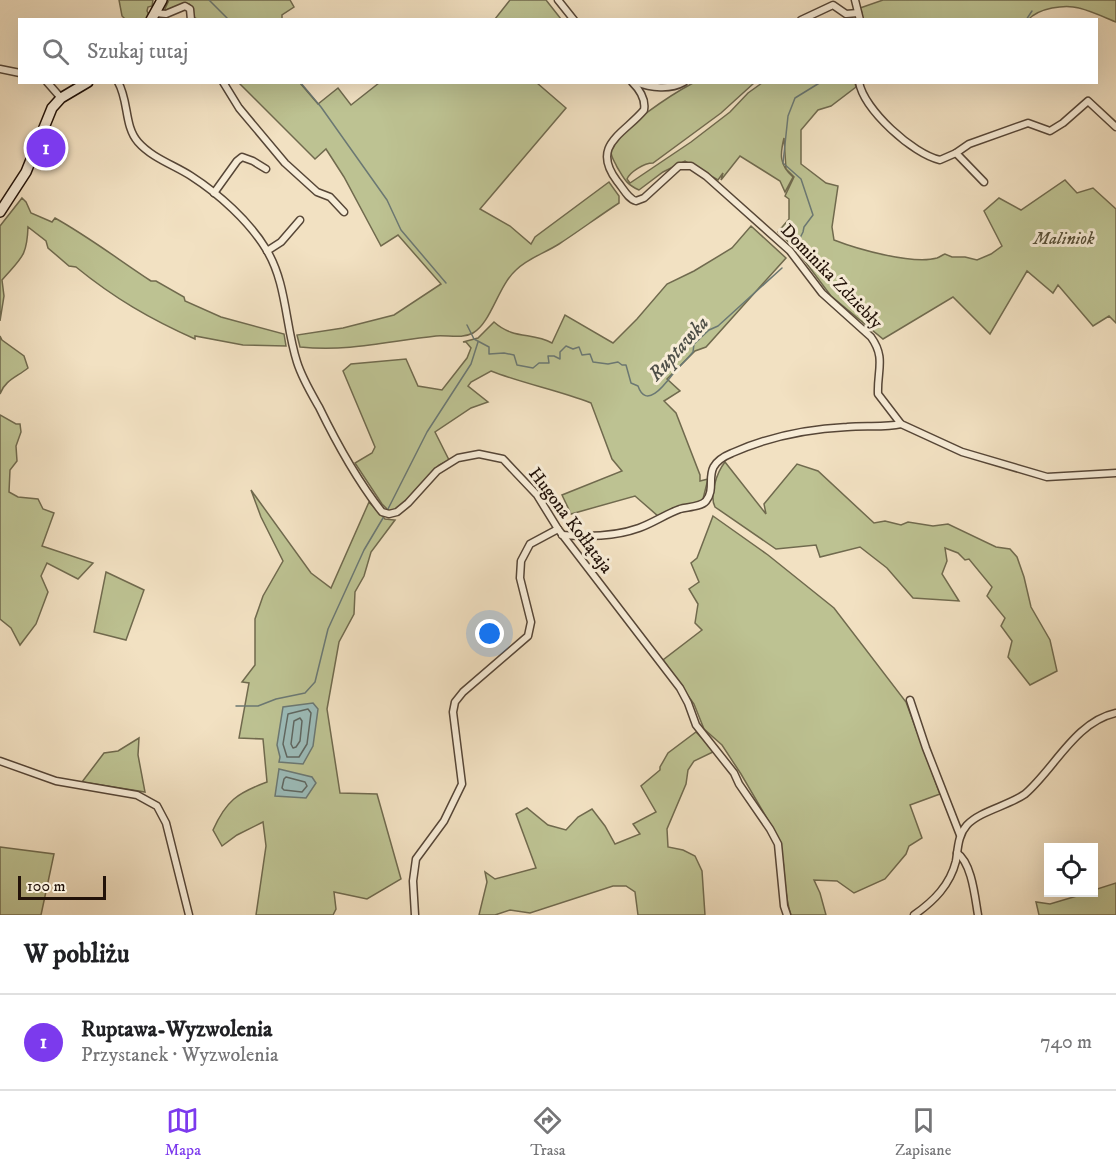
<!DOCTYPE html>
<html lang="pl">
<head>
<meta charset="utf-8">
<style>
  body { margin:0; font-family:"IM FELL DW Pica",serif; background:#f6f6f6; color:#202124 }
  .controls { position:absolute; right:18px; bottom:18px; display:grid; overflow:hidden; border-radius:0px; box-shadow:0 6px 24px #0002 }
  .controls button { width:54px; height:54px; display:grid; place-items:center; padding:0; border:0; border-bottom:2px solid #e0e0e0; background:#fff; color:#202124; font:30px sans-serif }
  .scale { position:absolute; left:18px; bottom:15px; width:88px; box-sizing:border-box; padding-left:6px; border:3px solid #221209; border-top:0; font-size:16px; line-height:21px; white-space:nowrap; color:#221209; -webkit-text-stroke:4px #f7ecd7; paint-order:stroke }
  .you { position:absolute; left:490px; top:634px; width:21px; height:21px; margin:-15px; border:4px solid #fff; border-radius:50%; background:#1a73e8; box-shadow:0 0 0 9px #1a73e833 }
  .badge { display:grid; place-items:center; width:39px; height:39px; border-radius:50%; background:#7c3aed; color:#fff; font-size:20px; font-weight:700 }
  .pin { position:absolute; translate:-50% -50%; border:3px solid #fff; box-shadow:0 2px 6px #0006 }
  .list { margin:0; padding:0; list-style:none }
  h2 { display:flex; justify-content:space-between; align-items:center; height:78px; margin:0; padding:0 24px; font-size:26px }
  h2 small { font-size:20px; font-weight:400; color:#757577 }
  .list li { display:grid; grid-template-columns:39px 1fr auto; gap:18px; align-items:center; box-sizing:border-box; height:96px; padding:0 24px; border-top:2px solid #e0e0e0 }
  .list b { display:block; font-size:22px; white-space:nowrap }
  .list p { margin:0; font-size:20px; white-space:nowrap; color:#757577 }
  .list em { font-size:20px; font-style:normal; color:#757577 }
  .icon { flex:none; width:33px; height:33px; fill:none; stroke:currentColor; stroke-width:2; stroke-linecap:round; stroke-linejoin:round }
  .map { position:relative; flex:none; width:1116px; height:915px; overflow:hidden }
  .search { position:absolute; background:#fff; box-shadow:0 6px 24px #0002; left:18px; right:18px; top:18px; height:66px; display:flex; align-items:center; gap:15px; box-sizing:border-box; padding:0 21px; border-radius:0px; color:#757577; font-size:22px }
  .sheet { height:174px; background:#fff }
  nav { display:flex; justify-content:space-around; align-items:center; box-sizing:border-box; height:84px; border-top:2px solid #e0e0e0; background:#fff; font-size:16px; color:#757577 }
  nav a { display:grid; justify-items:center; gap:3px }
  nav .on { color:#7c3aed }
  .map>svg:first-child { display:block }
  .green { fill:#bdc292; stroke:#706a4e; stroke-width:1.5 }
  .water { fill:#9cbcb9; stroke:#6b7873; stroke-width:1.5 }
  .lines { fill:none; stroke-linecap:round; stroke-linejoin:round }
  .shore { stroke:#5f6761; stroke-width:1.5 }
  .stream { stroke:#6b7873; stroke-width:1.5 }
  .street-casing { stroke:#564637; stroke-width:9 }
  .secondary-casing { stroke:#221209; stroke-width:12 }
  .street { stroke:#f7ecd7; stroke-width:6 }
  .secondary { stroke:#f7ecd7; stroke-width:9 }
  .labels { text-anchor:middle; stroke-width:6; stroke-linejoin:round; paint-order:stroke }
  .park-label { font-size:18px; font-style:italic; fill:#585039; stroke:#f7ecd7 }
  .street-label { font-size:18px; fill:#221209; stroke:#f7ecd7 }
  .water-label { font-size:20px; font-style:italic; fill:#4d4e47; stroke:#f7ecd7 }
</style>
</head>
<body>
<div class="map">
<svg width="1116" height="915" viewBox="0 0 1116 915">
  <rect width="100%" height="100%" fill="#f2e1c2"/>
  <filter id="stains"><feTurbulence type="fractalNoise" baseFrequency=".00333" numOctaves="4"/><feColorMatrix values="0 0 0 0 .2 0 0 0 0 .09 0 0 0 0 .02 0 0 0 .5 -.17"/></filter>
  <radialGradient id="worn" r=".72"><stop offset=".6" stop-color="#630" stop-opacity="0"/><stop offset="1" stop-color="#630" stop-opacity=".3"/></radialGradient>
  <g class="green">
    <polygon points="119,0 153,0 152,6 148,7 147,11 149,15 146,20 125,19 122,16"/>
    <polygon points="169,0 290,0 294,7 282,15 282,20 197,19 193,17 192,7 189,4 182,4 164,11"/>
    <polygon points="510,0 546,0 561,19 495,19"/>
    <path d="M883,0H1116V22C1104,17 1091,11 1079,8C1065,4 1038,8 1028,20L863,19L860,8Z"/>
    <path d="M239,83H300L318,104L338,88L351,105L379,83H537L566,108L480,209L510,226L531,244L535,237L609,182L619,196V203C599,216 579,231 559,244C545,253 528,258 516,270C498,286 491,323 473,333C462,339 448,335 436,336C389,341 350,352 300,347L297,335L343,328L394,315L441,284L398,235L381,246L344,177L326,149L315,159Z"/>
    <path d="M693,83H754L721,113L653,163C644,163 630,172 627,179L630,183L691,142L730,112L748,93L762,83H855L856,87L831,106L818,110L801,130V164L826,183L838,186L832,227L834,240C857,249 913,265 937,258C940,257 942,255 945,254L952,257H965L977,260L991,254L1002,246L984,211L999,198L1021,210L1065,180L1077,193L1093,188L1116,209V323L1109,316L1093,326L1058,285L1053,293L1027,271L990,334L953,297L883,339L831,296L795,248L778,232L789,219V199L785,196L794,177L786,169L784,138C780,154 779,165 793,177L785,192L780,181L740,156L721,180L723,173L718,180L685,161L663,172L639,190C626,184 625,180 617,167C615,162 610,156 611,150C615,130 676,92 693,83Z"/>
    <path d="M22,198L26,202L31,213L52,222L55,218C89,237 119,260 151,281H156L184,297L185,301L221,317L284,334L286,346L243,345L195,336V339C150,319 114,298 76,267L69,266L48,248L46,241L28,227C27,257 21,258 2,280L4,296L0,321V226Z"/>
    <path d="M751,226L786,258L706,347L695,351L667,379L680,391L664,401L676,413L700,475V481L708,479L702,503L673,508L658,516L635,496L571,514L562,495L622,471L612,459L591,403C558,390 524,384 491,371L471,382L468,386L488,402L471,408L435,432L449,460L439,465L396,511H389L382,504L355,463L372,453L375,447L343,371L351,364L406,359L418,386L442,390L467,358L471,348L466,342H463L478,338L494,322C514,340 532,332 552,343L565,315L613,343L637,319L667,284L694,271L732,248Z"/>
    <path d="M0,336L2,340L24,356L28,368C17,377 5,380 0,394Z"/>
    <polygon points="0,415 16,424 20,424 21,432 16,446 17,461 10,470 9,492 18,497 38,499 43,509 54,513 42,546 93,563 78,579 47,563 41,576 48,592 36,624 20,645 11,628 0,619"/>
    <path d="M725,462L766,514L764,504L797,464L818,471L874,523L885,521L901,525L908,522L933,526L948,524L996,547L1010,549L1017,557L1024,577L1031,607L1050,640L1057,671L1030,685L1008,657L1012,641L1001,626L1005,618L987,596L992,587L969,559L965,560L958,553L945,548L947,561L942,574L959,601L913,598L887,568L860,547L820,557L816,545L776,549L715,507C709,495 717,472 725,462Z"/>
    <path d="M251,490L311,573L331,588L369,502L385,519L395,520L371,552L364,576L355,592L354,614L339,642L327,709L340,793L377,794L401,879L367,899L334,892L336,909L333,915H256L266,846L263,822L237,835L222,846L213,830C226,801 237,793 267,782L263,739L239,738L249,683L242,682L255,665V619L263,596L283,561L261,517Z"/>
    <path d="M713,516L768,555L834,608L906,702L940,794L910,805L922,838L909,846L906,854L885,879L854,893L837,881L814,880L820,893L826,915H791C782,890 787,862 778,837L741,774L722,745L704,729L694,704L663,660L702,630L695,623L698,604L689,589L699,582L691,563L697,558Z"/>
    <polygon points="106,572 144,590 126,640 94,632"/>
    <polygon points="696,732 715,751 694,761 688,770 686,784 667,829 668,847 683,850 695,856 702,871 705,915 638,915 635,892 626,886 613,886 530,913 510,910 495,915 479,915 487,882 485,872 495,879 536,868 516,814 527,808 548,825 566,830 578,817 592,809 605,826 615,844 640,834 633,824 656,812 641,786 660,770 660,767 668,753"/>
    <polygon points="139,738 138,755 145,792 82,782 104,753 118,751"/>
    <polygon points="0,847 54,854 41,915 0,915"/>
    <polygon points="1116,883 1116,915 1039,915 1036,902 1050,904 1087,893 1094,892 1094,890"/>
  </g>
  <g class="water">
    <polygon points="313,703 318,709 313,746 303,764 279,762 280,757 277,745 283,707"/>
    <polygon points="279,769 312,777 316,783 306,798 275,796"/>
  </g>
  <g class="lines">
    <g class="shore">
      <polygon points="308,709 311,713 307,744 299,757 287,757 283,744 288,714"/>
      <polygon points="300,718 302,721 300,741 296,747 293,748 291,744 294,721"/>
      <polygon points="286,777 305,782 307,786 302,792 284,790 282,788 284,779"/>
    </g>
    <g class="stream">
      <polyline points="209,0 229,20"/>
      <polyline points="1026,20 1032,11"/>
      <polyline points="300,82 321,107 387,200 401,230 446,283"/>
      <polyline points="793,252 803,232 804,227 813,215 801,179 783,163 788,116 795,98 821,82"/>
      <path d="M467,325L474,339L489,347V354L504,353L514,355L517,365L533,368L539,363H549L548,356H554L560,359V352L566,346L573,349L579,347L582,355L590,354L593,362L608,364L618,362L622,365H626L631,383L638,386C647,412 668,380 676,370C682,364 688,358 693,352L694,344L709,330L718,326L782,268"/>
      <polyline points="388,509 427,432 471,364 478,342"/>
      <polyline points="236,706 258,706 276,699 305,693 315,682 328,629 364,550 383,518"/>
    </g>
    <g class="street-casing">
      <g id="street">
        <polyline points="558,0 574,20"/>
        <polyline points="855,0 860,20"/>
        <polyline points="155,13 166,14 185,6 190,9 191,20"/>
        <polyline points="801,20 833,5 846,14 858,13"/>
        <polyline points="0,69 20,73"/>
        <polyline points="47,82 61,98"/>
        <path d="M118,82C129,101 124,126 138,142C152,158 174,165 191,176C219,194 249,221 266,249C287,283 285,325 297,362C302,378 311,393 319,407C337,444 356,479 382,512L389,514L397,512L408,503L437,471L458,458L479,454L503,459L537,495L558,529L680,688L688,703L696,725L734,773L739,784L770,829L778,844L784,906L787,915"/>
        <polyline points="223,82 239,108 285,163 317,192 330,197 344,212"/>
        <path d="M632,82C640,90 646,99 644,110C624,134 590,145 617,181C623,188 628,199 636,201L644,198L679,166H691L706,176L790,251L822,293L871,337C886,358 877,370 878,394L901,424L962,452L1047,477L1116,473"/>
        <path d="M636,82C651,88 670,90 684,82"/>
        <path d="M859,82C864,110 913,154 940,160L956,153"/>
        <polyline points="984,182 956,153 969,144 1028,123 1050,131 1063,123 1088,101 1116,127"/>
        <polyline points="214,193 237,161 242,157 253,161 266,169"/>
        <polyline points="267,251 281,242 300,220"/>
        <path d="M562,535C588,537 614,537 639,528C653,523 666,514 680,509C687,507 701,507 706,501C719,485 698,467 732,453C770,436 806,429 847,427C865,425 884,428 901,424"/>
        <polyline points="910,700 926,748 960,835"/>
        <polyline points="0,761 56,781 137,795 157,806 166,823 189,915"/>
        <path d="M957,853C972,863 975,898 978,915"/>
        <polyline points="415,915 413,881 416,859 444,821 462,784 453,712 455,702 463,692 528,636 531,622 520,578 521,561 530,544 558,529"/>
        <path d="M914,915C934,901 950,885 956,861C958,848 958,835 967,825C980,811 1008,806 1025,794C1055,768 1075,722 1116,713"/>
      </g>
    </g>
    <g class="secondary-casing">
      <g id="secondary">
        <polyline points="151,20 162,0"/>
        <polyline points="0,212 26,172 52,108 61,98 88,82"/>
      </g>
    </g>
    <use href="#street" class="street"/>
    <use href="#secondary" class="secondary"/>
  </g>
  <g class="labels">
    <g class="park-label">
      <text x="1064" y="244">Maliniok</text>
    </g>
    <g class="street-label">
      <text transform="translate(832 276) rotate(46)" y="6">Dominika Zdziebły</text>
      <text transform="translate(571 520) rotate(53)" y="6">Hugona Kołłątaja</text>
    </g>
    <g class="water-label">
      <text transform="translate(678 348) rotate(-48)" y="7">Ruptawka</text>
    </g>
  </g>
  <rect width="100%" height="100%" filter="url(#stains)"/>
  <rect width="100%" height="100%" fill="url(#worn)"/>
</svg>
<div class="controls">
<button><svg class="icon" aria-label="locate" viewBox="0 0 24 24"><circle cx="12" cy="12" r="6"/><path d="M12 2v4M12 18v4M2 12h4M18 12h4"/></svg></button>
</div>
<div class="scale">100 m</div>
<div class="you"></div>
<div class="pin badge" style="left:46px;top:148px">1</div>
<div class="search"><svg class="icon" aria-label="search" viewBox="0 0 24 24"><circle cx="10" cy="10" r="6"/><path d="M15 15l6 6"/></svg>Szukaj tutaj</div>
</div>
<section class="sheet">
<h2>W pobliżu<small></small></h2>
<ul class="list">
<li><span class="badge">1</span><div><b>Ruptawa-Wyzwolenia</b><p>Przystanek · Wyzwolenia</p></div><em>740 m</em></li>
</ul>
</section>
<nav>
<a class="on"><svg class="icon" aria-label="map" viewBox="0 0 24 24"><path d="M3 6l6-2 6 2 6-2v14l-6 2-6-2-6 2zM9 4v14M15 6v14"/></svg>Mapa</a>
<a><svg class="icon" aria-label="directions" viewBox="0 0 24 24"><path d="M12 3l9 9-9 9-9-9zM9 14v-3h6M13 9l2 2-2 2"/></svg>Trasa</a>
<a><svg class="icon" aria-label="saved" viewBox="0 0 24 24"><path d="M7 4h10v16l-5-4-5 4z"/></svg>Zapisane</a>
</nav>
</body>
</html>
